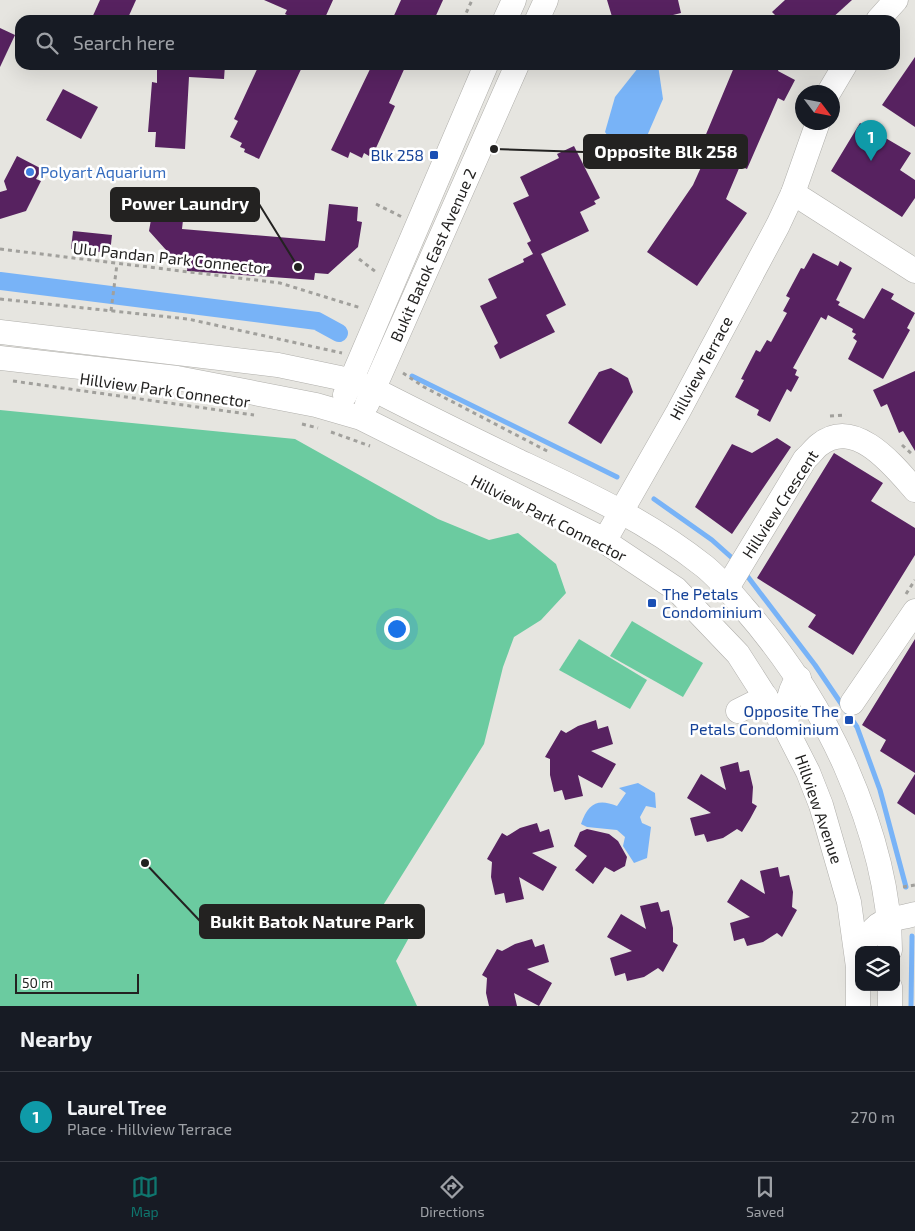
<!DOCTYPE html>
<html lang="en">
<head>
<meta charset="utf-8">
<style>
  body { margin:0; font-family:"Exo 2",sans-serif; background:#242831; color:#f1f3f6 }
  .controls { position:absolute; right:15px; bottom:15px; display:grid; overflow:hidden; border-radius:10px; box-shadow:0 5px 20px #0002 }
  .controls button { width:45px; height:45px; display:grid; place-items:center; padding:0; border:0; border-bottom:1px solid #363941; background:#171b24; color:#f1f3f6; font:25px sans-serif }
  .compass { position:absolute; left:795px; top:85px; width:45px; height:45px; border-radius:50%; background:#171b24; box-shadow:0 5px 20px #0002; rotate:122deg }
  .scale { position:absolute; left:15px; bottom:12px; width:124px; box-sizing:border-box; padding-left:5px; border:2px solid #232221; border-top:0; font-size:14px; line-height:18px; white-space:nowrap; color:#232221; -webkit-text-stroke:4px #fff; paint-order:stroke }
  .you { position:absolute; left:396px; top:628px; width:18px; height:18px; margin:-12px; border:4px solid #fff; border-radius:50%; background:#1a73e8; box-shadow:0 0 0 8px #1a73e833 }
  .badge { display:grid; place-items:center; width:32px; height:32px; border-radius:50%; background:#0f766e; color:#fff; font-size:16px; font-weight:700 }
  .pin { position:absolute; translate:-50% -41px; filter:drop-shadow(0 1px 2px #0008) }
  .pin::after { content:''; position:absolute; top:26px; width:18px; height:15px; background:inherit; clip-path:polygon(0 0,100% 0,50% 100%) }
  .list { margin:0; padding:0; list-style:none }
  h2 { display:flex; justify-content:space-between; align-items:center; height:65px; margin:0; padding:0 20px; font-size:21px }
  h2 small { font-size:16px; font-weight:400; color:#9ea1a6 }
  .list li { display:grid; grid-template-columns:32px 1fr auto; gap:15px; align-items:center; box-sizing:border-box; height:90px; padding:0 20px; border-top:1px solid #363941 }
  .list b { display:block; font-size:19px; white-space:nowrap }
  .list p { margin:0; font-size:16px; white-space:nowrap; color:#9ea1a6 }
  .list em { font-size:16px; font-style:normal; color:#9ea1a6 }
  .icon { flex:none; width:28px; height:28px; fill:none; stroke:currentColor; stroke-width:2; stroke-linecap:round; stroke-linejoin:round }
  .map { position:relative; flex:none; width:915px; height:1006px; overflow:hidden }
  .search { position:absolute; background:#171b24; box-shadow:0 5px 20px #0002; left:15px; right:15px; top:15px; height:55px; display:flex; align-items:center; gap:12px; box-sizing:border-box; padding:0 18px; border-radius:15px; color:#9ea1a6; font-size:19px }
  .sheet { height:155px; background:#171b24 }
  nav { display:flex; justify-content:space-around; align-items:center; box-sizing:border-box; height:70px; border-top:1px solid #363941; background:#171b24; font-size:14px; color:#9ea1a6 }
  nav a { display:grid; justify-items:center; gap:2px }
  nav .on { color:#0f766e }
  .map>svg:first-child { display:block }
  .green { fill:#6bcba0 }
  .water { fill:#78b3f7 }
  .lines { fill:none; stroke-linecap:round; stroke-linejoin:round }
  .stream { stroke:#78b3f7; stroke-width:5 }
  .canal { stroke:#78b3f7; stroke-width:18 }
  .building { fill:#572260 }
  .minor-casing { stroke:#b0afab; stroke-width:25 }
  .path { stroke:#a1a09c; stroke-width:3; stroke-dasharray:4 4; stroke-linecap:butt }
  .minor { stroke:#fff; stroke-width:24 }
  .transit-dot { fill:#1a4fb4; stroke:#fff; stroke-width:2 }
  .shop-dot { fill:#3f7fe0; stroke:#fff; stroke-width:2 }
  .labels { text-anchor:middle; stroke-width:5; stroke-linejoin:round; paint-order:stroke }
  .transit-label { font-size:16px; fill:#164399; stroke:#fff; text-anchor:end }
  .shop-label { font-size:16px; fill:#366cbe; stroke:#fff; text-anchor:start }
  .street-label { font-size:16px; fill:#232221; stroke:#fff }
  .leader { fill:none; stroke:#232221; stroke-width:2 }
  .callout-dot { fill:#232221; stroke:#fff; stroke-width:2 }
  .callout { fill:#232221; stroke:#232221; stroke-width:2 }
  .callout-label { font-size:18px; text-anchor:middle; font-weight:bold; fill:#fff }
</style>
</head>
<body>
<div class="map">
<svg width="915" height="1006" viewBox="0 0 915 1006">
  <rect width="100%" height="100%" fill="#e6e5e0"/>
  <g class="green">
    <polygon points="0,410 295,439 438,519 489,540 518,533 556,564 566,593 541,620 514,637 503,667 484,744 377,915 411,934 396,961 417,1006 0,1006"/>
    <polygon points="632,621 703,663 683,697 610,656"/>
    <polygon points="579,639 647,680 630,709 559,670"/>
  </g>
  <g class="water">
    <polygon points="658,65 663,99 647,136 621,154 605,132 615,97 638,68"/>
    <path d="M638,783L655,793L656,808L646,806L640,817L642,823L651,827L647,858L634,863L623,846L625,837L617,830L587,827L581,824C588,803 598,798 617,806L626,793L619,788Z"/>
  </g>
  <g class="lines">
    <g class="stream">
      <polyline points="412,376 617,477"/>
      <polyline points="654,499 712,540 731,557"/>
      <polyline points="748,577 815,665 857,727 880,790 906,887"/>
      <polyline points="911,1006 912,936"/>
    </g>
    <polyline class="canal" points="0,281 317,321 339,333"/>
  </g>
  <g class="building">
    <polygon points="100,0 136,0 127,20 91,20"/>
    <polygon points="264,0 333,0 324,20 288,20 289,16 285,14 287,10"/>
    <polygon points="401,0 443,0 434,20 392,20"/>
    <polygon points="607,0 678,0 681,13 669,16 670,20 613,20"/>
    <polygon points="785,0 852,0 830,20 780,20 772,12"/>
    <polygon points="0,28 15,35 0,67"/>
    <polygon points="915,57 915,127 882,105"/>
    <polygon points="161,65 225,65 224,79 189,77 185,149 155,147 156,132 148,132 152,82 157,83 157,68"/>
    <polygon points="259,65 303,65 259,159 244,152 245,149 240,147 242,143 230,137 238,121 234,119"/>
    <polygon points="372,65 406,65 389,103 395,106 376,148 373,147 369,156 364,153 362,158 350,152 348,158 331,150"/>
    <polygon points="735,65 780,65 778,71 795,80 784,101 778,98 747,169 740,166 726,199 747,213 697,286 647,252 693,185 707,154 699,151"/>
    <polygon points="63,89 98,107 81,139 46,120"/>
    <polygon points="860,123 911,153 900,170 915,180 915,198 902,217 831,171"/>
    <polygon points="574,146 600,198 594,201 596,204 580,212 589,231 541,254 566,305 546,315 555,332 500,359 494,346 498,343 480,306 497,298 488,279 524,262 523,259 533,254 527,243 531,241 513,203 529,196 520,177 559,158 557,154"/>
    <polygon points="17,156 42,169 36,179 41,181 26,211 0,219 0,192 7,190 4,181"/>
    <polygon points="156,191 186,193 182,229 325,241 329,204 358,207 357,221 362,222 358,247 328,274 315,273 314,280 187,271 188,262 175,260 149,231"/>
    <polygon points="73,231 112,235 110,253 71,249"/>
    <polygon points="813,253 838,266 840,261 852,268 836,300 840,302 838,305 864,319 882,288 894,294 891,299 915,313 907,328 910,330 883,379 848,359 857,341 853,338 856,334 852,332 853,329 828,315 826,320 821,317 793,368 797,370 795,375 799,377 791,392 787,389 770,422 757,415 759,410 735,397 744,380 741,379 756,350 760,352 767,340 771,342 787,313 783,311 790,298 786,296 801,268 804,269"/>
    <polygon points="611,368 628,378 633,392 601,444 568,423 599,372"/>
    <polygon points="915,371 915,451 903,431 899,433 887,404 881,407 873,390"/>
    <polygon points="777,438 791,447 732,534 695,507 732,444 752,453"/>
    <polygon points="834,453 883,483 871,501 915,528 915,555 853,655 808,627 816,615 757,578"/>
    <polygon points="915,639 915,773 880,751 886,740 862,725"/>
    <polygon points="596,720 598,729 608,726 613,744 591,751 616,764 602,788 578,775 583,796 565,800 562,790 554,792 550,775 550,759 545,757 561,730 566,733 578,726"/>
    <polygon points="738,762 740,772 749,770 753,787 752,803 757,806 750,819 742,832 737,829 723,838 707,842 704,834 695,836 690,818 711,813 687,798 701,774 726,790 720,767"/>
    <polygon points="915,774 915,815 897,803"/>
    <polygon points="537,823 540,832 549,829 554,847 532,853 557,867 543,891 519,877 524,899 506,903 504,893 495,895 491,877 492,862 487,859 502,833 507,836 520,828"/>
    <polygon points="587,829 609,834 618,841 627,857 625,866 614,872 605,867 593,884 575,870 587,856 574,846 580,832"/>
    <polygon points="778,867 780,877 789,875 793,892 792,907 797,910 782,937 777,933 763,942 747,946 744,938 734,941 730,923 750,917 727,902 741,879 765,894 760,871"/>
    <polygon points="658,902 661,912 669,910 673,928 673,942 678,945 663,972 658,968 644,977 627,981 625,973 615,976 610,958 632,951 607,937 621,914 646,929 640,906"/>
    <polygon points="532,939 535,947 544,944 549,962 527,969 552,983 539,1006 514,993 517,1006 489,1006 486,993 487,978 482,975 497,949 502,951 515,944"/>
  </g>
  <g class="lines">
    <g class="minor-casing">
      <g id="minor">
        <polyline points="505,20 514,0"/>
        <polyline points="537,20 546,0"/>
        <polyline points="878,20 896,0"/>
        <polyline points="829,92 845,65"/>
        <polyline points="793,193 915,271"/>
        <path d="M0,332L278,365L340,378L373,389C420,413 468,437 516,460C582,491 646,520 704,566C719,578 731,593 743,607C785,655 819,707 845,765C870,822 890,887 890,950"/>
        <polyline points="0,358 177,378 316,405 361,418 595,535 676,589 738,654 786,729 808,772 821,805 849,902 858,967 858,1006"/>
        <polyline points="345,395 486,65"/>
        <polyline points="367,404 517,65"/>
        <polyline points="605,540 678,412 778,225 793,193 818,122"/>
        <path d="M727,588L805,459C810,455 814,449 819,445C855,416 894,466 915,490"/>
        <polyline points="852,703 915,611"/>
        <polyline points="738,711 766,697"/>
        <path d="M786,729C788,712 786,691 799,678"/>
        <path d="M863,950C874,917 886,922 915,914"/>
        <polyline points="890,1006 890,987"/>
      </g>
    </g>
    <g class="path">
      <polyline points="463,20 472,0"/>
      <polyline points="459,65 462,72"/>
      <polyline points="376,204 402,217"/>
      <polyline points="0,249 280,283 361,308"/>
      <polyline points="359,259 376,272"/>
      <polyline points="0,299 188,319 342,353"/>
      <polyline points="111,311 117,264"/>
      <polyline points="403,373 424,387 549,452"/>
      <polyline points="13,381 254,415"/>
      <polyline points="830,416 846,415"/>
      <polyline points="302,424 318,428"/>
      <polyline points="331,432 370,446"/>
      <polyline points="902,445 912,454"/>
      <polyline points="906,594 915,580"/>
      <polyline points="903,887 915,885"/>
    </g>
    <use href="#minor" class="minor"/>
  </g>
  <g class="transit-dot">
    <rect x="429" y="150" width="10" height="10" rx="2.5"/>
    <rect x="647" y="598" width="10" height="10" rx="2.5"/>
    <rect x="844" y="715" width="10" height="10" rx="2.5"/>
  </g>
  <circle class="shop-dot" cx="30" cy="172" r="5"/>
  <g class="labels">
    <g class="transit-label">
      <text x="424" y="161">Blk 258</text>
      <text x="662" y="600" text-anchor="start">The Petals<tspan x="662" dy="18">Condominium</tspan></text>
      <text x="839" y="717">Opposite The<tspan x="839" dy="18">Petals Condominium</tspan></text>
    </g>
    <g class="shop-label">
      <text x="40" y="178">Polyart Aquarium</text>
    </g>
    <g class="street-label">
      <text transform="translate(433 255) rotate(-66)" y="6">Bukit Batok East Avenue 2</text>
      <text transform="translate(171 258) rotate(6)" y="6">Ulu Pandan Park Connector</text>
      <text transform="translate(701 368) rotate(-62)" y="6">Hillview Terrace</text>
      <text transform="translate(165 390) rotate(8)" y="6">Hillview Park Connector</text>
      <text transform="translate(780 504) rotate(-57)" y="6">Hillview Crescent</text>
      <text transform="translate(549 518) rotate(27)" y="6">Hillview Park Connector</text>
      <text transform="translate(819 809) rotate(71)" y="6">Hillview Avenue</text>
    </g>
  </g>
  <path class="leader" d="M494 149L584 152M298 267L259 204M145 863L200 921"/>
  <g class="callout-dot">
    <circle cx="494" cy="149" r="5"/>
    <circle cx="298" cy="267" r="5"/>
    <circle cx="145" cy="863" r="5"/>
  </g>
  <g class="callout">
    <rect x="584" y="135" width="163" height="33" rx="5"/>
    <rect x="111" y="188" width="148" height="33" rx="5"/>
    <rect x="200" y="905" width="224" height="33" rx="5"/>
  </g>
  <g class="callout-label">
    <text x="666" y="158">Opposite Blk 258</text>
    <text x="185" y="210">Power Laundry</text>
    <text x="312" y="928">Bukit Batok Nature Park</text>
  </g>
</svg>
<div class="controls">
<button><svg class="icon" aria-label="layers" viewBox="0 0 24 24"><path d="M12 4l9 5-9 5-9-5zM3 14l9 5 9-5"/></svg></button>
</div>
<svg class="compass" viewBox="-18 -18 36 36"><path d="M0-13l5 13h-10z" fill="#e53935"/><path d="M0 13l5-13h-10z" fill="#9ea1a6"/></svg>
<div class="scale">50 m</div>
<div class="you"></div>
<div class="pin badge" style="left:871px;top:161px;background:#0f9aa8">1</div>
<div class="search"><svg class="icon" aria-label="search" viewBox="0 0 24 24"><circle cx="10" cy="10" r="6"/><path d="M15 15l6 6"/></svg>Search here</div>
</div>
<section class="sheet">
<h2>Nearby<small></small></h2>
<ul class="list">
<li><span class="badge" style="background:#0f9aa8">1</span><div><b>Laurel Tree</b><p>Place · Hillview Terrace</p></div><em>270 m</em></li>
</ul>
</section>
<nav>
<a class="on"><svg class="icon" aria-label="map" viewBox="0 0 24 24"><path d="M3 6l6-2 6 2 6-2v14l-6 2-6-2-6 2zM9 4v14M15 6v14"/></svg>Map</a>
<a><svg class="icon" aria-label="directions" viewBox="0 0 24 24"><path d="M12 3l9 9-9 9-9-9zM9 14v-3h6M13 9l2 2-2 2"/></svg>Directions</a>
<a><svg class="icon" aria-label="saved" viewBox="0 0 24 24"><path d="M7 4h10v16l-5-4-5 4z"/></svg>Saved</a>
</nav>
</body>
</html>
